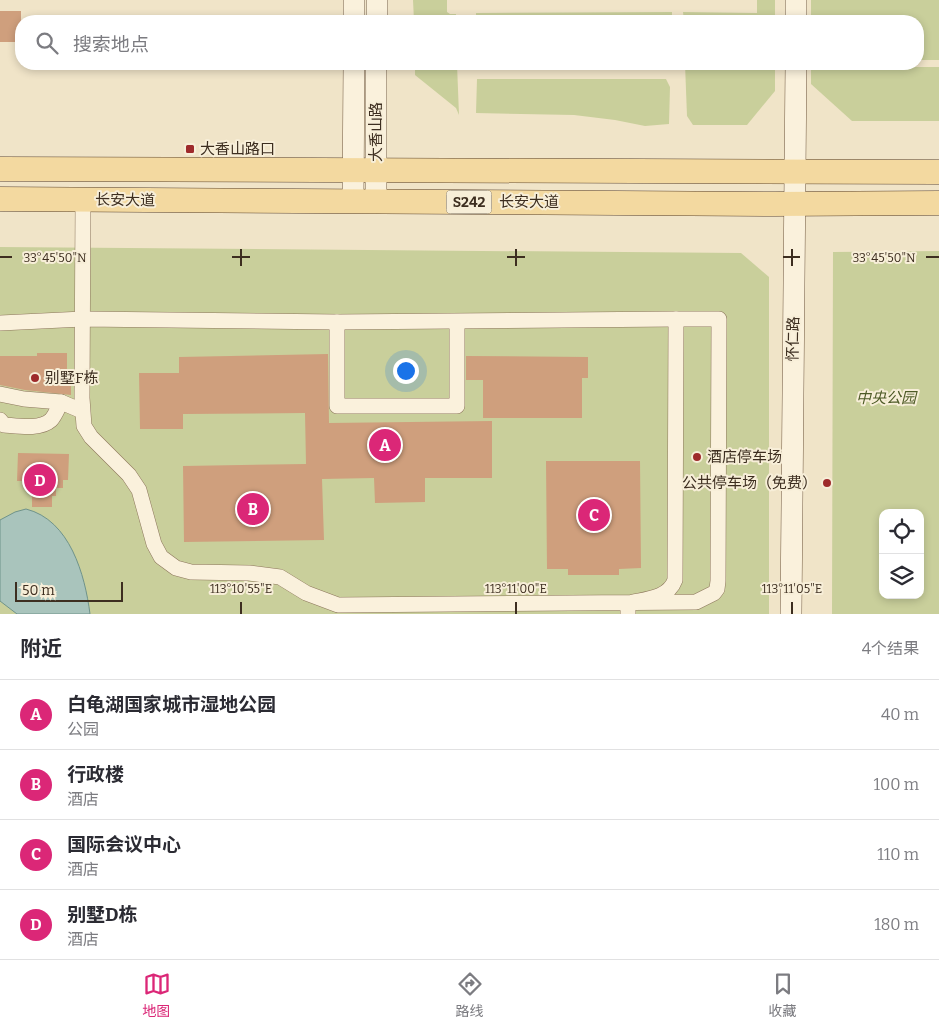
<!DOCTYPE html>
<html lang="zh">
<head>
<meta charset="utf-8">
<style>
  body { margin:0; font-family:Bitter,"Noto Sans SC",serif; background:#f2f2f3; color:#2b2b33 }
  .controls { position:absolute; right:15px; bottom:15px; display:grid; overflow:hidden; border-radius:10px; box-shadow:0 2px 8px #0003 }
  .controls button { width:45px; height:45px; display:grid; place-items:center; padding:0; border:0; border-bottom:1px solid #e1e1e2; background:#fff; color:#2b2b33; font:25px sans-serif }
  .scale { position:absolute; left:15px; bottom:12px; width:108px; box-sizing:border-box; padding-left:5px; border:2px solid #3d2e20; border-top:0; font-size:14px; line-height:18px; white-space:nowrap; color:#3d2e20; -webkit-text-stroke:4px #f7eed8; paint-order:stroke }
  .you { position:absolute; left:405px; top:370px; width:18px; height:18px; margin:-12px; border:4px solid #fff; border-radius:50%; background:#1a73e8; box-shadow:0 0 0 8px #1a73e833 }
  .badge { display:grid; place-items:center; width:32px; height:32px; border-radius:50%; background:#db2777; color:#fff; font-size:16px; font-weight:700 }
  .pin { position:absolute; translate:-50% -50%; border:2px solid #fff; box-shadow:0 1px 5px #0006 }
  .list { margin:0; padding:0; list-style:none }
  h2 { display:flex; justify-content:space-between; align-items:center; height:65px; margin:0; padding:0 20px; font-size:21px }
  h2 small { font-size:16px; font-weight:400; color:#7c7c81 }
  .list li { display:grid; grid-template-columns:32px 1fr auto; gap:15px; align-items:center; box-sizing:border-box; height:70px; padding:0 20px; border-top:1px solid #e1e1e2 }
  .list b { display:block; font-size:19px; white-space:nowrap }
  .list p { margin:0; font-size:16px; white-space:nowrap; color:#7c7c81 }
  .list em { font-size:16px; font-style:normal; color:#7c7c81 }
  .icon { flex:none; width:28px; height:28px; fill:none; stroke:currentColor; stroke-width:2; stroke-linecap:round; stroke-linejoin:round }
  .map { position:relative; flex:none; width:939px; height:614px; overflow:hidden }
  .search { position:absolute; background:#fff; box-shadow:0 2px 8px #0003; left:15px; right:15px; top:15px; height:55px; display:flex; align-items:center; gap:12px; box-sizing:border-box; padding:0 18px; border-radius:20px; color:#7c7c81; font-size:19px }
  .sheet { height:345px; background:#fff }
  nav { display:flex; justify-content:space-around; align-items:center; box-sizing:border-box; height:70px; border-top:1px solid #e1e1e2; background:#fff; font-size:14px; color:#7c7c81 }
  nav a { display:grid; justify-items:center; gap:2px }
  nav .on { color:#db2777 }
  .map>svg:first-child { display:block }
  .green { fill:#c9cf9b; fill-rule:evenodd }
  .water { fill:#a9c4bc; stroke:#6f938a }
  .building { fill:#cf9f7d }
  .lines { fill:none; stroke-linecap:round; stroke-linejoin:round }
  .street-casing { stroke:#8d765c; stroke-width:16 }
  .secondary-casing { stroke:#6f573f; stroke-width:22 }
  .primary-casing { stroke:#5b4430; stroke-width:25 }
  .street { stroke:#faf1dc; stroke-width:15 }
  .secondary { stroke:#faf1dc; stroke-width:21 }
  .primary { stroke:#f3d9a0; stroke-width:24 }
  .ticks { fill:none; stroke:#3d2e20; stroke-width:2 }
  .poi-dot { fill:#9e2a2b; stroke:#f7eed8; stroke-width:2 }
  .labels { text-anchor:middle; stroke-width:4; stroke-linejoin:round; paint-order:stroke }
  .shield { fill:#f7eed8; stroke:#756857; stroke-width:1 }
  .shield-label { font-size:14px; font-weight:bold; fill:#3d2e20 }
  .street-label { font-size:15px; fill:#3d2e20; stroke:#f7eed8 }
  .poi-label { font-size:15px; fill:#3d2e20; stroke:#f7eed8; text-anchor:start }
  .park-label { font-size:15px; font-style:italic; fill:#4d5a26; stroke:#f7eed8 }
  .ticks-label { font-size:12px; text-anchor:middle; fill:#3d2e20; stroke:#f7eed8; stroke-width:4; stroke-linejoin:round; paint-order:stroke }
</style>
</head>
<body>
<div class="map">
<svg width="939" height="614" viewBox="0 0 939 614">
  <rect width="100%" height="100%" fill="#f0e4c8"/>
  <g class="green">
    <polygon points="413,0 447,0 447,12 450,14 456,14 456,21 414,21"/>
    <polygon points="757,0 775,0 775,21 684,21 683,12 757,13"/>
    <polygon points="811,0 939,0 939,60 918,60 918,21 811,21"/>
    <polygon points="672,12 672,21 476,21 476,13"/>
    <polygon points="415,64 457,64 459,115 456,108 415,75"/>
    <polygon points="477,64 668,64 662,69"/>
    <polygon points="685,64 775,64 775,91 747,125 693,125 687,116"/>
    <polygon points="811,67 939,67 939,121 852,121 811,84"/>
    <polygon points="477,79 666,79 670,87 669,124 645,126 615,120 574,115 476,113"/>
    <polygon points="0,247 741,253 769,277 769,614 0,614"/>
    <path d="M939,251V614H832L833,252ZM883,513H920V595H883Z"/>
  </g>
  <path class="water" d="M26,509C70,520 85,575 90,614H17L0,601V520L15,512Z"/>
  <g class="building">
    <rect x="0" y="11" width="21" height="31"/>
    <polygon points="37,353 67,353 67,370 71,370 71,395 25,390 0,385 0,356 37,356"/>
    <polygon points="328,354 329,423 492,421 492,478 425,478 425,502 375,503 374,478 322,479 324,540 184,542 183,466 306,464 305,413 183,414 183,429 140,429 139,373 179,373 179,357"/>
    <polygon points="466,356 588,357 588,378 582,378 582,418 483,418 483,380 466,380"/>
    <polygon points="18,453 69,454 68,480 63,480 63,488 56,488 56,496 52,496 52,507 32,507 32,488 24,488 24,481 17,481"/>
    <polygon points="546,461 640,461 641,568 619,569 619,575 568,575 568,569 547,569"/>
  </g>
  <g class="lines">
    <g class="street-casing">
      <g id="street">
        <path d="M83,199L82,398L84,426L91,437L129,475L139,490L154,544L161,557L176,568L191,572L249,573L280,577L306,593L338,605L696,602L714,593L717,589L718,581L719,319H676L675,580C668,599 645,599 628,603V614"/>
        <polyline points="337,322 337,406 457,406 457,322"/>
        <polyline points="0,323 83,319 337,322 676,319"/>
        <polyline points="0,394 24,399 61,402 82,411"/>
        <path d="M0,420L4,425C18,426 40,430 51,420C55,416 58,408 61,402"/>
      </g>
    </g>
    <g class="secondary-casing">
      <g id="secondary">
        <polyline points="354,21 354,0"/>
        <polyline points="377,21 377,0"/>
        <polyline points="796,21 796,0"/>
        <polyline points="353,201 354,64"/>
        <polyline points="376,201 376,64"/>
        <polyline points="791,614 796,64"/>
      </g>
    </g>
    <g class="primary-casing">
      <g id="primary">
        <polyline points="0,169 939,172"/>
        <polyline points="0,199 775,204 939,203"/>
      </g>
    </g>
    <use href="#street" class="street"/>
    <use href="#secondary" class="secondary"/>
    <use href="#primary" class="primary"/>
  </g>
  <path class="ticks" d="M241,249V266M516,249V266M792,249V266M0,257H12M232,257H250M507,257H525M783,257H800M926,257H939M241,602V614M516,602V614M792,602V614"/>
  <g class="poi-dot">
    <rect x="185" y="144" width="10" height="10" rx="2.5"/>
    <circle cx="35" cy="378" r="5"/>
    <circle cx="697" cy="457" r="5"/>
    <circle cx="827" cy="483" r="5"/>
  </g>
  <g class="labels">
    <rect class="shield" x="446.5" y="190.5" width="45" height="23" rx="4"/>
    <g class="shield-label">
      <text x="469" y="207">S242</text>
    </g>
    <g class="street-label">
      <text transform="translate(376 132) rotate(-90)" y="5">大香山路</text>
      <text transform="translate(125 200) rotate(1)" y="5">长安大道</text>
      <text x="529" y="207">长安大道</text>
      <text transform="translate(793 339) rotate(-89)" y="5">怀仁路</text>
    </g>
    <g class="poi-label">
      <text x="200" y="154">大香山路口</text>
      <text x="45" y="383">别墅F栋</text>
      <text x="707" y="462">酒店停车场</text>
      <text x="817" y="488" text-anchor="end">公共停车场（免费）</text>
    </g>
    <g class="park-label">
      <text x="886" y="403">中央公园</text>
    </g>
  </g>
  <g class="ticks-label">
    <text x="55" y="262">33°45'50"N</text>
    <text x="884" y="262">33°45'50"N</text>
    <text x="241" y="593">113°10'55"E</text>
    <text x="516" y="593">113°11'00"E</text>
    <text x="792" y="593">113°11'05"E</text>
  </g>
</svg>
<div class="controls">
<button><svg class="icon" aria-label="locate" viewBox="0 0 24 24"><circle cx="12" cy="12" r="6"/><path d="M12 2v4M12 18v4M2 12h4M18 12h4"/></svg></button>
<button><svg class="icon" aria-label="layers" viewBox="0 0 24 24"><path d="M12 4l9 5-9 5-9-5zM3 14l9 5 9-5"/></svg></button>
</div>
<div class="scale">50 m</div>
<div class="you"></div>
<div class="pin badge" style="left:385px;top:445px">A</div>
<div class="pin badge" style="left:253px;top:509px">B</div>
<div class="pin badge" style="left:594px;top:515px">C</div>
<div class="pin badge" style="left:40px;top:480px">D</div>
<div class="search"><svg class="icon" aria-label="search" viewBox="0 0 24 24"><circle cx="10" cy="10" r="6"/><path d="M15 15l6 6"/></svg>搜索地点</div>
</div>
<section class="sheet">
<h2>附近<small>4个结果</small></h2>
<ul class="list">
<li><span class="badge">A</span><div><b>白龟湖国家城市湿地公园</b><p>公园</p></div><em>40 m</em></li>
<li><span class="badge">B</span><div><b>行政楼</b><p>酒店</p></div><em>100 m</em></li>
<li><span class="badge">C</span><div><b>国际会议中心</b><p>酒店</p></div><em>110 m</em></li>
<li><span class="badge">D</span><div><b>别墅D栋</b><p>酒店</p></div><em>180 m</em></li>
</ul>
</section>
<nav>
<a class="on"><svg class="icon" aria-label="map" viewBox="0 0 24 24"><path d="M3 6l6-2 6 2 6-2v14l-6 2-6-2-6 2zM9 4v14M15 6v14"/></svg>地图</a>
<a><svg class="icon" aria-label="directions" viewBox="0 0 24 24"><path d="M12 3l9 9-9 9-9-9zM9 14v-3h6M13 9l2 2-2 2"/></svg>路线</a>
<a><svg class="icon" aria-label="saved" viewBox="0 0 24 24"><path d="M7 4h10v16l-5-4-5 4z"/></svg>收藏</a>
</nav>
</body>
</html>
